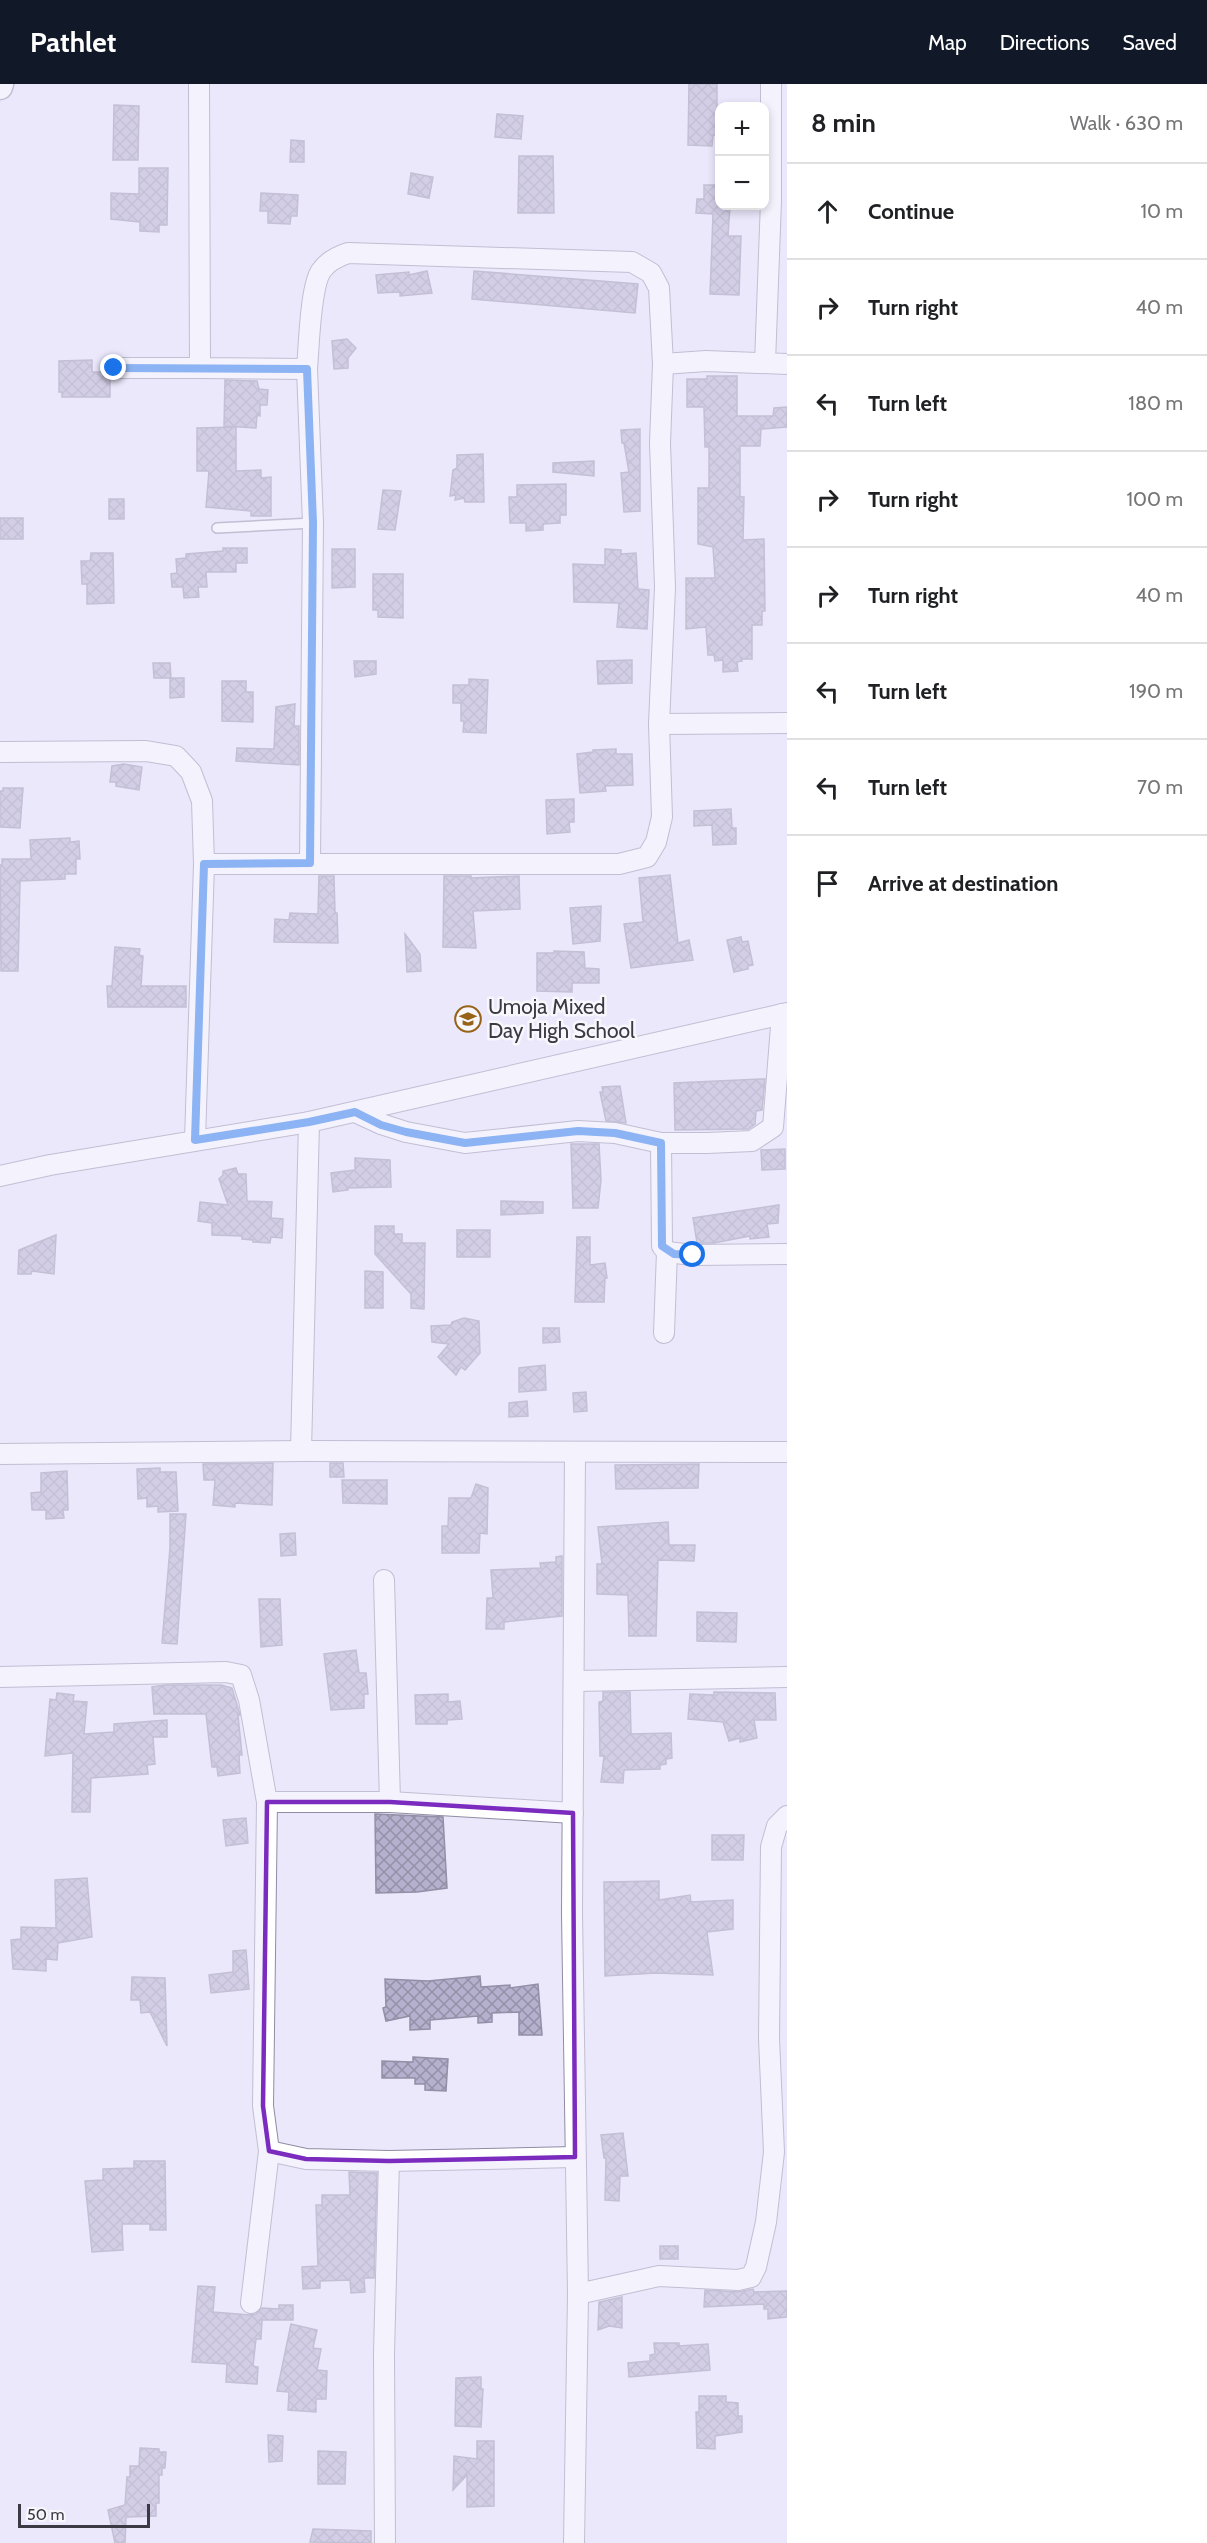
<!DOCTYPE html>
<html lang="en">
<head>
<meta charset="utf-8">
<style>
  body { margin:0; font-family:Cabin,sans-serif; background:#f2f2f2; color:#202124 }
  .controls { position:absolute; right:18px; top:18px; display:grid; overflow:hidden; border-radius:12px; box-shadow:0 3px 9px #0003 }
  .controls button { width:54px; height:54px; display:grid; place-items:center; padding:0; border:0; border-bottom:2px solid #e0e0e0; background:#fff; color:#202124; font:30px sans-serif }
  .scale { position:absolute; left:18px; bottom:15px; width:132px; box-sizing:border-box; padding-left:6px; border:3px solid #3b3943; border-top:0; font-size:16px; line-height:21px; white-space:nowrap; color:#3b3943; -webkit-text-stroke:4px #f8f7fc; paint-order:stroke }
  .stop { position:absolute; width:18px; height:18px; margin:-14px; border:4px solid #1a73e8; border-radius:50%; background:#fff }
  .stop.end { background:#1a73e8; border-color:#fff; box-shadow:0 2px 6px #0008 }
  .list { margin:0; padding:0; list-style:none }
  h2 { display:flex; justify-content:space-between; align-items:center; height:78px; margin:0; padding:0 24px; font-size:26px }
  h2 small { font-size:20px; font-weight:400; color:#757577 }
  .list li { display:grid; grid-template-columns:39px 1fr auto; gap:18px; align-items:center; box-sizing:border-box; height:96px; padding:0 24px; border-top:2px solid #e0e0e0 }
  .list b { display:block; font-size:22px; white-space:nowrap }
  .list em { font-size:20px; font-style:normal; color:#757577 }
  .icon { flex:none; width:33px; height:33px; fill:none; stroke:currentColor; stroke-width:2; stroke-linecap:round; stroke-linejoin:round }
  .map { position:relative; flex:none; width:787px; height:2459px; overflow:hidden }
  header { display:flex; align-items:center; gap:36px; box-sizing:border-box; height:84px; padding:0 30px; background:#111827; color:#fff }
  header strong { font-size:28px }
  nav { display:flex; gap:33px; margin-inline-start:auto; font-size:21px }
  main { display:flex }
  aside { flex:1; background:#fff }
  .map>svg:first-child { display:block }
  .building { fill:url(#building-cross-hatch); stroke:#938fa6; stroke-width:1.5 }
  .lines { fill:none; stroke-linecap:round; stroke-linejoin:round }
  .service-casing { stroke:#908ca3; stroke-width:12 }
  .minor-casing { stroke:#908ca3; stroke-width:22 }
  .tertiary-casing { stroke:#908ca3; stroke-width:27 }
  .service { stroke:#fff; stroke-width:9 }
  .minor { stroke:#fff; stroke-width:20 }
  .tertiary { stroke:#fff; stroke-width:24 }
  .route { stroke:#1a73e8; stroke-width:8 }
  .marked { fill:none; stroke:#7b2cbf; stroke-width:4.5; stroke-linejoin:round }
  .labels { text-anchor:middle; stroke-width:5; stroke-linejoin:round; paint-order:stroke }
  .poi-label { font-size:21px; fill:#3b3943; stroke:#f8f7fc; text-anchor:start }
</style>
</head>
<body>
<header>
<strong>Pathlet</strong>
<nav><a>Map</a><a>Directions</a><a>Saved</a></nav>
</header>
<main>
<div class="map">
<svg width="787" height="2459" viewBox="0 0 787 2459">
  <defs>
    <pattern id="building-cross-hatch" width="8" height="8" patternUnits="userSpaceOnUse" patternTransform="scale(1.5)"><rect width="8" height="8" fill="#b5b0cd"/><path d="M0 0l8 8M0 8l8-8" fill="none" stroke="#9490a8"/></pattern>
  </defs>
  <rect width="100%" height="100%" fill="#ebe8fc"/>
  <g class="building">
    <polygon points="689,0 717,0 717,51 713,51 712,62 688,61"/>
    <polygon points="114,21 139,22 138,76 113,76"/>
    <polygon points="497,30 523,32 521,55 495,53"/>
    <polygon points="291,56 304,57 304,78 290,78"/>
    <polygon points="519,72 553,72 554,129 518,129"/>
    <polygon points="139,84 168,84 167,141 159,141 159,148 140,147 140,138 111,135 111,109 139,110"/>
    <polygon points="411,89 433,93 429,114 408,110"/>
    <polygon points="704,101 720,101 720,122 730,122 728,152 741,152 739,211 710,210 713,130 696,129 697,115 704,115"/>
    <polygon points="261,109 298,111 297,132 291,132 290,140 268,139 268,127 260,127"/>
    <polygon points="427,187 432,209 400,212 400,208 378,209 376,191 409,188 409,191"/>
    <polygon points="474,187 638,200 635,229 472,215"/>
    <polygon points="347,255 356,264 348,274 348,284 334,285 332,257"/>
    <polygon points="92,276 92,288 103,288 110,295 110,313 62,313 62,308 59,308 59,277"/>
    <polygon points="707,292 737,292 737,332 773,332 774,324 787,323 787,343 761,345 760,362 740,362 740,413 744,413 743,456 764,455 765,527 762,527 762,541 752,541 752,575 741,575 742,577 737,578 738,587 723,588 723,576 715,577 714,571 708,571 706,543 686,545 686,494 715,494 713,463 698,460 698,404 709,404 709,363 705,363 704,323 687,323 687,295 707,295"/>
    <polygon points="225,296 257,297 259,305 268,306 267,321 260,321 260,332 257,331 256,344 224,342"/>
    <polygon points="236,343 236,387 261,386 261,394 271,393 271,432 251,432 251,427 206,423 209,387 197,387 197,344"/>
    <polygon points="640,345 640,427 624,428 621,389 629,388 624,359 622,359 621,346"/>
    <polygon points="483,370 484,418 465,418 464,414 455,416 456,411 450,412 453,386 457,384 457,371"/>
    <polygon points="594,377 594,392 553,388 553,379"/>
    <polygon points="566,400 566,431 560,431 560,439 543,440 543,446 526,447 526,439 510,439 509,413 517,413 517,401"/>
    <polygon points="383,406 401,407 395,446 378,445"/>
    <rect x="109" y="415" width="15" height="20"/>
    <rect x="0" y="434" width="23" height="21"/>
    <polygon points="223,464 247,464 247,479 236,479 236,488 206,488 207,503 198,503 199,513 184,514 183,503 172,503 171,490 177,489 176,475 186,474 186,470 223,467"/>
    <polygon points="332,465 355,465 355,503 332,504"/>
    <polygon points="605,465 621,466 621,470 636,469 638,505 649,506 647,545 617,543 619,519 574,518 573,480 605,481"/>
    <polygon points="91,469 113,469 114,519 87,520 87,500 82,500 81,477 90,477"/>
    <polygon points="373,490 403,490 403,534 378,533 378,526 373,526"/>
    <polygon points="632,576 632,599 598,600 597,577"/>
    <polygon points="354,577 376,577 376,590 355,593"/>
    <polygon points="153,579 170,579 171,594 154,594"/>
    <polygon points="170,594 184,594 184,613 170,614"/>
    <polygon points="469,595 488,596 486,649 463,648 464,637 461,637 461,619 453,619 453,601 469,601"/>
    <polygon points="222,597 246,597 246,608 253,608 253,638 222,637"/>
    <polygon points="295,620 294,642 299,642 299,681 236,677 237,664 274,665 276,623"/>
    <polygon points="616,665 616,670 632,670 633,701 605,702 606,707 580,709 577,670 593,668 593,666"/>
    <polygon points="124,680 142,683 139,706 116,702 116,698 110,698 112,682"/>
    <polygon points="3,704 23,704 20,744 0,743 0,707 3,707"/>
    <polygon points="574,715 574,738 569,738 570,748 547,750 546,716"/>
    <polygon points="731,725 732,744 736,744 736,760 713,761 712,741 694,742 694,727"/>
    <polygon points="70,754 70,758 79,757 80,775 76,775 76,790 65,790 65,795 20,797 18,887 1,887 0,781 2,781 2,775 31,775 30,756"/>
    <polygon points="670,791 678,859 689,856 693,876 631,884 624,840 643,838 639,794"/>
    <polygon points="319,792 334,792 335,829 337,829 338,859 274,858 275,835 289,836 290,829 318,830"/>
    <polygon points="444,792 471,792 471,794 519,792 520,825 473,827 476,864 443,863"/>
    <polygon points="601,822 600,857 573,860 570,824"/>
    <polygon points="405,850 420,870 421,887 407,888"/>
    <polygon points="741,853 742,858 748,857 753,881 748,882 748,885 734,888 727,856"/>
    <polygon points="115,863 140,865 139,871 143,872 141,902 186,902 186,923 108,923 107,902 112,902"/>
    <polygon points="554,867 584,868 585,884 599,885 599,899 572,899 572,908 537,907 537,869 554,869"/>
    <polygon points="761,995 765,995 762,1026 756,1027 755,1040 748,1045 675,1046 674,999"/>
    <polygon points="620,1002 626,1039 606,1037 600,1008 603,1008 602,1003"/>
    <polygon points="571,1060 599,1060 601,1096 598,1124 573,1124"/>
    <polygon points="785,1065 785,1085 762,1086 761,1066"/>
    <polygon points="355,1074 390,1076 391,1103 347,1104 348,1106 333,1108 331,1089 355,1086"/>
    <polygon points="236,1084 238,1090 246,1090 247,1117 272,1118 271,1134 283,1135 282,1154 271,1153 270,1159 253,1158 253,1156 242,1155 242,1152 212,1151 212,1139 198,1137 200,1118 228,1121 219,1095 223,1091 223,1087"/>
    <polygon points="501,1117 543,1118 543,1129 501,1131"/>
    <polygon points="779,1121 778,1139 767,1140 769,1153 750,1155 750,1152 714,1159 697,1159 693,1134"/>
    <polygon points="375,1142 394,1142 394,1150 402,1150 402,1159 425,1159 424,1225 411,1224 411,1210 375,1170"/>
    <rect x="457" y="1146" width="33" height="27"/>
    <polygon points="56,1151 54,1190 32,1187 31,1190 18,1190 19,1166"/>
    <polygon points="577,1153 590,1153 590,1181 605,1179 607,1194 605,1194 604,1218 575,1218"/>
    <polygon points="365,1187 383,1188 383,1224 365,1224"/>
    <polygon points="464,1234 479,1237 480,1269 465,1286 461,1283 456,1291 438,1273 449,1260 432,1258 431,1242 451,1241 452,1238"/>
    <polygon points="543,1244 559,1244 560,1258 543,1259"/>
    <polygon points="545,1281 546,1306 519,1308 519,1284"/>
    <polygon points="586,1308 587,1327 574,1328 573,1309"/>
    <polygon points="527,1317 528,1332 509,1333 509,1319"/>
    <polygon points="273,1379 272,1421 235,1419 235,1423 213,1421 215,1396 204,1396 203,1380"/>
    <polygon points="330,1379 343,1379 344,1393 330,1393"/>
    <polygon points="699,1380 698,1404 616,1405 615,1381"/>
    <polygon points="160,1384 160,1388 176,1388 178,1427 158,1428 158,1422 147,1423 147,1414 138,1415 137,1385"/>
    <polygon points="67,1387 68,1426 63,1426 64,1434 46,1435 46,1426 32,1426 31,1409 41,1408 41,1389"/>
    <polygon points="342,1396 387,1396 387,1420 343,1419"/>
    <polygon points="476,1400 488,1404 487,1450 480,1449 479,1469 442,1469 442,1442 448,1442 449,1414 471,1414"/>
    <polygon points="170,1430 186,1430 177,1560 162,1559 170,1464"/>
    <polygon points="668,1438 669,1461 695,1461 694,1477 658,1476 656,1552 629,1552 628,1511 597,1510 597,1480 602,1480 598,1443"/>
    <polygon points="295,1449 296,1471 281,1472 280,1450"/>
    <polygon points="562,1472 562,1532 504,1538 504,1545 486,1545 487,1514 493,1514 491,1486 541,1484 540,1479 556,1478 556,1473"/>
    <polygon points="259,1515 280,1515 282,1561 261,1563"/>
    <polygon points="697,1528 737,1529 736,1558 697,1557"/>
    <polygon points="356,1566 359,1589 366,1589 368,1610 364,1610 364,1624 331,1626 324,1570"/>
    <polygon points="166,1601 221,1601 232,1604 240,1631 238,1631 242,1671 239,1671 240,1689 218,1692 217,1683 212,1683 206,1630 154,1630 152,1603"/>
    <polygon points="603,1608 630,1608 631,1650 671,1649 672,1674 666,1675 666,1680 660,1681 660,1685 624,1686 623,1699 601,1698 604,1672 600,1672 599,1618 603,1617"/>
    <polygon points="714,1608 775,1609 776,1636 754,1636 757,1654 740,1658 740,1654 729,1657 723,1638 688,1635 690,1610 714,1611"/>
    <polygon points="57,1609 74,1611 73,1617 87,1618 84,1650 114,1648 114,1640 167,1636 167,1653 153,1653 155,1680 147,1681 148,1690 91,1694 90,1728 72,1728 73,1669 45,1672 50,1615 56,1616"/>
    <polygon points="448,1610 448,1618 460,1617 462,1635 447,1636 447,1640 416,1640 415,1611"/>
    <polygon points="375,1730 443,1733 447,1804 417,1808 376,1809"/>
    <polygon points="246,1734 248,1759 226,1762 223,1736"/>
    <polygon points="712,1751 744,1751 743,1776 712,1776"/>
    <polygon points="87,1794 92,1853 58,1859 57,1876 46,1875 46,1887 13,1885 11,1856 21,1855 21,1843 56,1844 55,1796"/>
    <polygon points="659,1797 659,1816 690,1811 691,1818 733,1816 733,1845 707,1848 713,1891 656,1889 605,1892 604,1798"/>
    <polygon points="246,1866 249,1905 211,1909 209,1891 233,1888 233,1867"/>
    <polygon points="480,1892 481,1903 510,1901 510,1904 538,1900 542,1951 519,1951 519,1928 492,1929 492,1938 478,1939 478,1932 430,1936 430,1945 410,1946 410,1932 386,1937 383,1924 386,1923 385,1895 428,1897"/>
    <polygon points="132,1893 165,1894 167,1962 150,1928 141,1929 140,1916 131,1916"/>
    <polygon points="413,1973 448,1975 446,2007 425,2006 425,2000 415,2000 415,1994 382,1994 382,1977 413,1978"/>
    <polygon points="623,2049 628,2092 620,2092 619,2117 605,2116 606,2074 604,2074 601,2051"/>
    <polygon points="134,2077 165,2077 166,2146 150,2146 150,2140 122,2140 123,2166 92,2168 85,2097 103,2096 103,2085 134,2084"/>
    <polygon points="349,2088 377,2089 374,2194 364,2194 365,2208 351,2209 350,2196 320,2197 320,2204 303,2205 302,2183 318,2182 316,2121 322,2121 322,2111 350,2111"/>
    <rect x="660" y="2162" width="18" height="13"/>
    <polygon points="198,2202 215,2203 213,2228 250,2231 256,2230 262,2224 279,2225 279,2221 293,2221 293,2236 262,2236 261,2255 256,2255 253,2282 258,2283 257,2300 226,2298 227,2280 192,2278"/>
    <polygon points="753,2205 754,2208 787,2207 787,2233 768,2235 768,2225 764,2225 764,2220 704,2223 705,2206 738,2208"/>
    <polygon points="622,2213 622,2244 609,2242 598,2246 599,2218"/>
    <polygon points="291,2240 317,2246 313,2264 321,2265 317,2286 327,2287 326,2315 316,2315 316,2328 288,2326 289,2308 277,2307"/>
    <polygon points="654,2259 679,2259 679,2262 708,2260 710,2286 629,2293 628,2279 650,2277 650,2271 655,2270"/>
    <polygon points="481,2293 481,2305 483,2305 481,2343 455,2342 456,2294"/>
    <polygon points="699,2312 726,2312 726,2318 738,2319 738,2332 742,2332 742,2348 715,2352 715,2365 697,2364 696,2328 699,2328"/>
    <polygon points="268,2351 283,2352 282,2377 269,2378"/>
    <polygon points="477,2357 494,2357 494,2422 467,2423 467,2391 453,2406 454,2372 477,2375"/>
    <polygon points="140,2364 159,2365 159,2368 166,2368 165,2384 162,2384 162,2391 159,2391 159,2419 156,2419 156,2432 126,2433 125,2459 115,2459 108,2426 125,2421 127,2393 130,2393 130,2382 139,2382"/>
    <polygon points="318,2367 346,2368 345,2400 318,2400"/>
    <polygon points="313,2445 371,2447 371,2459 310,2458"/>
  </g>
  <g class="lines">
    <g class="service-casing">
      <polyline id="service" points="217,444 313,439"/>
    </g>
    <g class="minor-casing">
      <g id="minor">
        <path d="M199,0L200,284L307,285C309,263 310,204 321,187C327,178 339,172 348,169L632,178L651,189L659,204L663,280L660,359L665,503L659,640L662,733L656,758L647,773L619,780H204"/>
        <polyline points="765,279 771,117 771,0"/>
        <polyline points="663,280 706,277 787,280"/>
        <polyline points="114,284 200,284"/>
        <polyline points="307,285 313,439 310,779"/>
        <polyline points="659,640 787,639"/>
        <polyline points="0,668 146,667 176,672 191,688 202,717 204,780 195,1056"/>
        <polyline points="355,1028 381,1040 406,1048 465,1059 578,1047 615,1049 661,1059 707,1059 752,1057 773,1043 782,930"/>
        <polyline points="661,1059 662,1162 667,1168 664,1249"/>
        <polyline points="0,1092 50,1081 309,1038 787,929"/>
        <polyline points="667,1168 693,1171 787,1170"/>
        <polyline points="301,1367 309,1038"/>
        <polyline points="0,1370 301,1367 787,1368"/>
        <polyline points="384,1496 390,1718"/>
        <polyline points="0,1593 226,1588 241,1591 249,1616 267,1718 263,2022 269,2067 251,2219"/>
        <polyline points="575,1597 787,1593"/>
        <polyline points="267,1718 390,1718 573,1729"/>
        <polyline points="269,2067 306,2075 389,2077 575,2073"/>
        <polyline points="578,2210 659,2192 738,2196 751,2193 756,2183 766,2138 774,2068 769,1955 771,1763 777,1742 787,1732"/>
        <polyline points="385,2459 384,2269 389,2077"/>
        <polyline points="574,2459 578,2210 572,1829 575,1368"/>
      </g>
    </g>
    <g class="tertiary-casing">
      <polyline id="tertiary" points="0,3 1,0"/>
    </g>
    <use href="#service" class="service"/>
    <use href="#minor" class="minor"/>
    <use href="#tertiary" class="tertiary"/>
  </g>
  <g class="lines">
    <polyline class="route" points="114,284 307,285 313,439 310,779 204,780 195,1056 309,1038 355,1028 381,1041 406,1048 465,1059 578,1047 615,1049 661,1059 662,1162 674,1170 693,1171"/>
  </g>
  <path d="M0 0H787V2459H0ZM267,1718H390L573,1729L575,2073L389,2077L306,2075L269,2067L263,2022Z" fill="#ebe8fc" fill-opacity=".55" fill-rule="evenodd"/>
  <path class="marked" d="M267,1718H390L573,1729L575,2073L389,2077L306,2075L269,2067L263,2022Z"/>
  <defs>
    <g id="school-ring" transform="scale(1.35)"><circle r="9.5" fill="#f8f7fc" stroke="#976318" stroke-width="1.5"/><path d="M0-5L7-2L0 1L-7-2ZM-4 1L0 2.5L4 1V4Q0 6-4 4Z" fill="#976318"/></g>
  </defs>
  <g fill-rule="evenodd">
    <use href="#school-ring" x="468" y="935"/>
  </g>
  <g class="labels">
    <g class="poi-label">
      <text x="488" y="930">Umoja Mixed<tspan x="488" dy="24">Day High School</tspan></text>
    </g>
  </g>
</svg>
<div class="controls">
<button>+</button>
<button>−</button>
</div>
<div class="scale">50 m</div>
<div class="stop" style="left:693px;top:1171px"></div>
<div class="stop end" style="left:114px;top:284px"></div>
</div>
<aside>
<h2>8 min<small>Walk · 630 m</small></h2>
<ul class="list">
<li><svg class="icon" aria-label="ahead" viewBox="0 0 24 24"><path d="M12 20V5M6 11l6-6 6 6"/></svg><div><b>Continue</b></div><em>10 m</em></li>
<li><svg class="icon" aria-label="right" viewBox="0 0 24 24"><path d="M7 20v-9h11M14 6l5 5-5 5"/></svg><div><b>Turn right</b></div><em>40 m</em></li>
<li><svg class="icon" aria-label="left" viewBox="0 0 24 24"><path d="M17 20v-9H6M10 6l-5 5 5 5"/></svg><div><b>Turn left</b></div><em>180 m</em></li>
<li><svg class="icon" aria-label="right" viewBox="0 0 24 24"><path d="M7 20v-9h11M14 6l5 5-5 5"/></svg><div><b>Turn right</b></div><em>100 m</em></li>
<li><svg class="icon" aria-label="right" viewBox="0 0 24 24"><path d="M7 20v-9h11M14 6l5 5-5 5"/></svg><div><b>Turn right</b></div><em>40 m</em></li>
<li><svg class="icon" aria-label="left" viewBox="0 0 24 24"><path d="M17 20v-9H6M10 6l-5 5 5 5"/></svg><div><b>Turn left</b></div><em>190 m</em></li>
<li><svg class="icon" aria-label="left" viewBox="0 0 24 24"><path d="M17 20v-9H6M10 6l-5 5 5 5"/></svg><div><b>Turn left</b></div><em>70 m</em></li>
<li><svg class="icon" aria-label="arrive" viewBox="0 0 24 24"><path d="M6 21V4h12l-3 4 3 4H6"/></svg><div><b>Arrive at destination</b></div></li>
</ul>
</aside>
</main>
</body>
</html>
